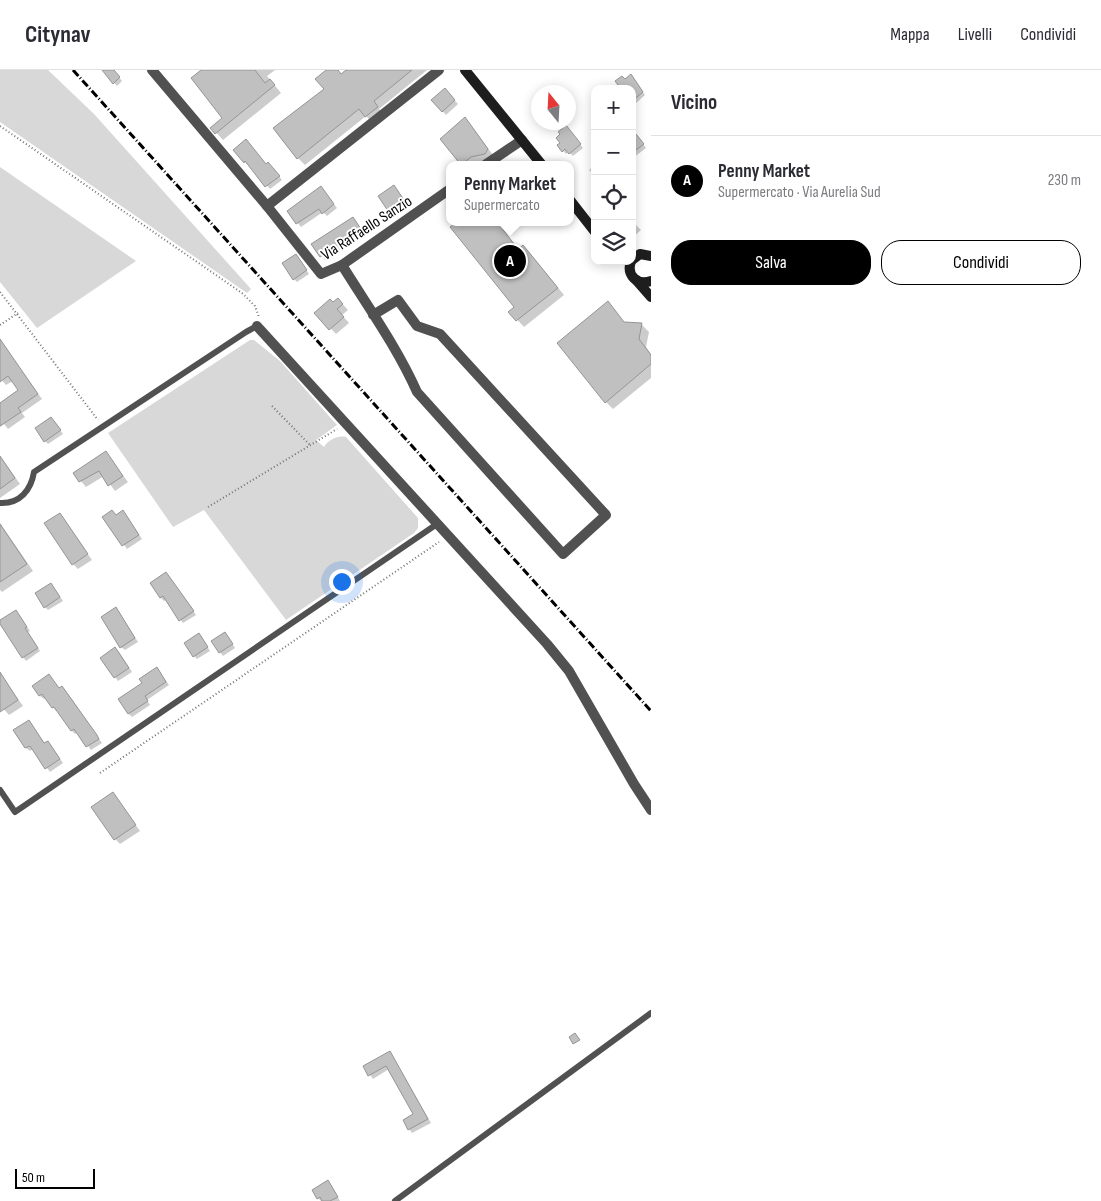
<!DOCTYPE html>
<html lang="it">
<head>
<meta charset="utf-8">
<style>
  body { margin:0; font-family:"Sofia Sans Condensed",sans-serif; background:#f7f7f7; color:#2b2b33 }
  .controls { position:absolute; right:15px; top:15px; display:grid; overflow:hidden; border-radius:10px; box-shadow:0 2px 12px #0003 }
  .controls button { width:45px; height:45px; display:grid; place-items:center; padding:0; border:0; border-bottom:1px solid #e1e1e2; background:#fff; color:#2b2b33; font:25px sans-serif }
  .compass { position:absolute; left:531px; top:15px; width:45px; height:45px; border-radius:50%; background:#fff; box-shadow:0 2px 12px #0003; rotate:342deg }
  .scale { position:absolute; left:15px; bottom:12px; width:80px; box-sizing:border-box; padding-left:5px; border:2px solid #000; border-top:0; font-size:14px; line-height:18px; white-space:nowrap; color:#000; -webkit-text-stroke:4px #fff; paint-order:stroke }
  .you { position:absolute; left:341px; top:511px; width:18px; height:18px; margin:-12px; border:4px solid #fff; border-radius:50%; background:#1a73e8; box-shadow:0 0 0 8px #1a73e833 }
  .badge { display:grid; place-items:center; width:32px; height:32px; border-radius:50%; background:#000; color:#fff; font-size:16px; font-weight:700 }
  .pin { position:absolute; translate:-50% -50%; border:2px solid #fff; box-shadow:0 1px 5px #0006 }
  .popup { position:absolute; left:446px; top:91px; width:128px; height:65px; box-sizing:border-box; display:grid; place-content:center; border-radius:10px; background:#fff; filter:drop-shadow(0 1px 4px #0005); font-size:16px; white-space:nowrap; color:#7c7c81 }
  .popup b { font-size:19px; color:#2b2b33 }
  .popup::after { content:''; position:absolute; left:50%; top:100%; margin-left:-10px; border:10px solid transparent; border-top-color:#fff }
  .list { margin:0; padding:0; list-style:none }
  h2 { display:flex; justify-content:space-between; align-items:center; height:65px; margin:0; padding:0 20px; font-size:21px }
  h2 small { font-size:16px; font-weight:400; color:#7c7c81 }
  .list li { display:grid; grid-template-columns:32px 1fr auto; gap:15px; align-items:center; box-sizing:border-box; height:90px; padding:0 20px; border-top:1px solid #e1e1e2 }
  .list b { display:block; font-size:19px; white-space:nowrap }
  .list p { margin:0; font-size:16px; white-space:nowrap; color:#7c7c81 }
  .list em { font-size:16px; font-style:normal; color:#7c7c81 }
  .actions { display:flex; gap:10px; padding:15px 20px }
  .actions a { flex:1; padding:11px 0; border:1px solid #000; border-radius:20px; text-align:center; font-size:18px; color:#000 }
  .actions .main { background:#000; color:#fff }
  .icon { flex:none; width:28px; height:28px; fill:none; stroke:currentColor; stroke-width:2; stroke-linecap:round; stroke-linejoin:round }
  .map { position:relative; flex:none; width:651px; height:1131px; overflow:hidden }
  header { display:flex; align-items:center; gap:30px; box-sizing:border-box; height:70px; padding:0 25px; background:#fff; border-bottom:1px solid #e1e1e2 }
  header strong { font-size:24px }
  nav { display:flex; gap:28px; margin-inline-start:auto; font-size:18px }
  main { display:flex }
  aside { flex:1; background:#fff }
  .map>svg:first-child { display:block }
  .green { fill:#d8d8d8 }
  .shadow { fill:#0003 }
  .building { fill:#c0c0c0; stroke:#959595 }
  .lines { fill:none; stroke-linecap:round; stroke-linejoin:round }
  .path { stroke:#737373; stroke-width:2; stroke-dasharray:1 2.5; stroke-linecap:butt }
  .lane { stroke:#515151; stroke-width:6 }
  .street { stroke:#515151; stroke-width:10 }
  .secondary { stroke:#1e1e1e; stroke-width:10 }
  .rail { stroke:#000; stroke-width:3; stroke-dasharray:8 2.5 1 2.5; stroke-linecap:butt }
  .labels { text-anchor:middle; stroke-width:4; stroke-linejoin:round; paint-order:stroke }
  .street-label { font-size:16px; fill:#000; stroke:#fff }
</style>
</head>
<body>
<header>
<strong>Citynav</strong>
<nav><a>Mappa</a><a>Livelli</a><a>Condividi</a></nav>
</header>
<main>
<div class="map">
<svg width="651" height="1131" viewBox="0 0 651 1131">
  <rect width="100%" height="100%" fill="#fff"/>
  <g class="green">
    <polygon points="0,0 48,0 94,44 251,219 247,223 0,52"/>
    <polygon points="0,97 136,191 37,258 0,212"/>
    <path d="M250,270H254L280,291L337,355L316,370L324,377C328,370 338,365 346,367L418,448V458L414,463L286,550L204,440L173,457L108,363Z"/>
  </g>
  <g class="shadow">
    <polygon points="103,0 113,0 122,11 117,16"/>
    <polygon points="203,0 275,0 267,6 281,23 223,70 212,58 224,48"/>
    <polygon points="328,0 337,0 342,5 348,0 427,0 379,39 384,45 373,53 366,46 305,95 298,88 325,19"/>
    <polygon points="634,9 645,25 634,35 632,33 632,19 616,18 626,11"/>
    <polygon points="445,20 458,34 446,45 433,30"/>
    <polygon points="470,54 493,85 490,89 477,92 473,95 462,95 442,69"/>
    <polygon points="569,61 583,78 573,86 569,82 566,84 563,81"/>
    <polygon points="632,66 638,67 646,78 633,88"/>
    <polygon points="246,71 266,95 272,97 282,110 270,119 249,94 248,95 245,92"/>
    <polygon points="595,95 595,106 589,100"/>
    <polygon points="397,120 407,134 392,144 379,126"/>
    <polygon points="324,121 337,138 327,146 323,142 301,157 289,142"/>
    <polygon points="632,151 641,160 632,168"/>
    <polygon points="356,152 363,163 325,190 313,175"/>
    <polygon points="459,152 504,152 500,156 519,180 523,176 530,183 564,225 524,257 510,242 516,237"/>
    <polygon points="299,189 309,204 297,212 294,209"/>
    <polygon points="338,229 348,240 342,245 349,253 336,264 316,243"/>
    <polygon points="608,233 625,253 641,254 649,262 646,277 651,284 651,308 613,339 606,332"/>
    <polygon points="0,271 42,329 22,343 25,347 8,359 4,354 0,357 0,335 20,320 13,311 6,315 0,308"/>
    <polygon points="51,348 63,364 48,374 45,371"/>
    <polygon points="106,383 128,412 115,421 104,406 86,417 75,404"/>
    <polygon points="0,386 20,414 0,428"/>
    <polygon points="59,444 92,490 78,499 73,494"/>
    <polygon points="126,445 142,469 127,479 104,447"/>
    <polygon points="0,453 33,501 2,522 0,520"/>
    <polygon points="170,508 196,545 183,553 166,530 164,531 161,528 152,514"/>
    <polygon points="54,518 63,531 48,540 45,537"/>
    <polygon points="119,542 138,572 125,580 121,577"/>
    <polygon points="19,545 30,561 28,562 40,581 26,591 23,587"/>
    <polygon points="228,567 235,578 223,586 220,582"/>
    <polygon points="202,568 210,581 197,589 194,586"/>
    <polygon points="119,582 132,602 118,611 102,588"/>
    <polygon points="160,602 169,615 147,630 150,635 132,647 129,644"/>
    <polygon points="49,606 59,619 62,617 66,621 102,673 91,680 78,662 75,664 72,661 58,640 56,641 53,637 46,627 44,629 40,626 34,616"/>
    <polygon points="3,608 23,636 9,645 0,635 0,610"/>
    <polygon points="29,651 45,674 48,672 51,676 63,693 50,702 33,679 30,681 26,678 15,661"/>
    <polygon points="113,723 140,761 120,774 115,769"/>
    <polygon points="390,982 431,1053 412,1063 404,1051 415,1045 389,999 373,1009 364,996"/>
    <polygon points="328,1112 331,1115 340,1131 321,1131 318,1128"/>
  </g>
  <g class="building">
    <polygon points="102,0 114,0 120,7 113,14"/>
    <polygon points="201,0 255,0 265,13 270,9 275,15 215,64 210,58 222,48 191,8"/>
    <polygon points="326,0 338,0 341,4 346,0 412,0 374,31 378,37 365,47 359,39 297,89 273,58 324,19 315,9"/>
    <polygon points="631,4 643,22 632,31 632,19 621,19 615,11 622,6 625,9"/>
    <polygon points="445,18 455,30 442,42 431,30"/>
    <polygon points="465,47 488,79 485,84 471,87 461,95 440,69"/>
    <polygon points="566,55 581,74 569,84 565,79 562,82 557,75 560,73 556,68 560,64 558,62"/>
    <polygon points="632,59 644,74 632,83"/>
    <polygon points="246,69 266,94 268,92 280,106 265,117 245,91 244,93 233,80"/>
    <polygon points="394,115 404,130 388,141 378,126"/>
    <polygon points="321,116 334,134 322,144 319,139 296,154 287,141"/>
    <polygon points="353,147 361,159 320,187 311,174"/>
    <polygon points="457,152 497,152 518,179 523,175 558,218 516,251 508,242 514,237 450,157"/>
    <polygon points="296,184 307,200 293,210 282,193"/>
    <polygon points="338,228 343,234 337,239 344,247 329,260 314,243 330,229 333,232"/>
    <polygon points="608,231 624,252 642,253 639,269 651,285 651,294 605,333 557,273"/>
    <polygon points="0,269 38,324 18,338 21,342 0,356 0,333 18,320 8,306 0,312"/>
    <polygon points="51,347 61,360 44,372 35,358"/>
    <polygon points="106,381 123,406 108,416 99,401 79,412 73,403"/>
    <polygon points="0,386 15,408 0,419"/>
    <polygon points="112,440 116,445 123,440 139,465 122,476 102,447"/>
    <polygon points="60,443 88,484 72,495 44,453"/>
    <polygon points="0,454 27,494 0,512"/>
    <polygon points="166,502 194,541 179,551 163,526 160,528 150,513"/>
    <polygon points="51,513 60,527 44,538 35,523"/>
    <polygon points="116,537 135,568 120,578 101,547"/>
    <polygon points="16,540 27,557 25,558 38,578 22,588 0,554 0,550"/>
    <polygon points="225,562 233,574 219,583 211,571"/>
    <polygon points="199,563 208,577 193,587 184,573"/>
    <polygon points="115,577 129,598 114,608 100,588"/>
    <polygon points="157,597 166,612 145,626 148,631 128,644 118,629 142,613 139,609"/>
    <polygon points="0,602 18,630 0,642"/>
    <polygon points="49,604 59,618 62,616 97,665 99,669 86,677 74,659 71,661 54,637 52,638 42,624 39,626 32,616"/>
    <polygon points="29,650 44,673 48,671 60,689 45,699 30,676 25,678 13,660"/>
    <polygon points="113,722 136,755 114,770 91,737"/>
    <polygon points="575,963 580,970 573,974 569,967"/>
    <polygon points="390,981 428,1049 408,1060 403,1050 413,1044 386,996 368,1006 363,996"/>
    <polygon points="328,1110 338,1127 330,1131 322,1131 320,1127 317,1129 312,1120"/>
  </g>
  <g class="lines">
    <g class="path">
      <polyline points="0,56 242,223 255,236 259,247"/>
      <polyline points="0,222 98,350"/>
      <polyline points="0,255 18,243"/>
      <polyline points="272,336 310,375"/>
      <polyline points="208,437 337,359"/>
      <polyline points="100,703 439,472"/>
    </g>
    <g class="lane">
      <path d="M0,433C20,434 31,420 34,402L246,262L257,256"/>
      <polyline points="0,720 15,742 437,454"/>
      <polyline points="395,1131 651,943"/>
    </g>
    <g class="street">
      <polyline points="152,0 267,136 321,204 342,195 450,119"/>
      <polyline points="485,95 522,70"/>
      <polyline points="267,136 439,0"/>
      <path d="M342,195C368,237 397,277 417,322L563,484L606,445L440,264L417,256L398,230L373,245"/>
      <polyline points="257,256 547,574 569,601 634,714 651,740"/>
    </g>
    <g class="secondary">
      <polyline points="465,0 542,95"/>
      <polyline points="570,130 595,162"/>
      <polyline points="632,190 640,184 651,186"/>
      <path d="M631,191C626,205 637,216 651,211"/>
      <polyline points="637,211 651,227"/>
    </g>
    <polyline class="rail" points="73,0 651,641"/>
  </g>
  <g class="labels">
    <g class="street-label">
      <text transform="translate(366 157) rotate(-33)" y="6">Via Raffaello Sanzio</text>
    </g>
  </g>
</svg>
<div class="controls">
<button>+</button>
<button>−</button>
<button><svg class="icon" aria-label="locate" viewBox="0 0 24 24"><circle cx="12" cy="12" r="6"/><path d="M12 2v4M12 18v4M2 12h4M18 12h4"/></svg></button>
<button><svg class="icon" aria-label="layers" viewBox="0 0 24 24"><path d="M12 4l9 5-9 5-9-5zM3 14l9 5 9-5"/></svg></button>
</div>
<svg class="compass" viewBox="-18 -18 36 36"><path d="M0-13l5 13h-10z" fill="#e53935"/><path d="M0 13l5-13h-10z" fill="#7c7c81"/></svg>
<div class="scale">50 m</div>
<div class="you"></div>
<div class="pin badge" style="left:510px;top:191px">A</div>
<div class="popup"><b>Penny Market</b>Supermercato</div>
</div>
<aside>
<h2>Vicino<small></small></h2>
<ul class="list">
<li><span class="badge">A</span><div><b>Penny Market</b><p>Supermercato · Via Aurelia Sud</p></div><em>230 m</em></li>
</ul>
<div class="actions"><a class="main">Salva</a><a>Condividi</a></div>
</aside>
</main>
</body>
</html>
